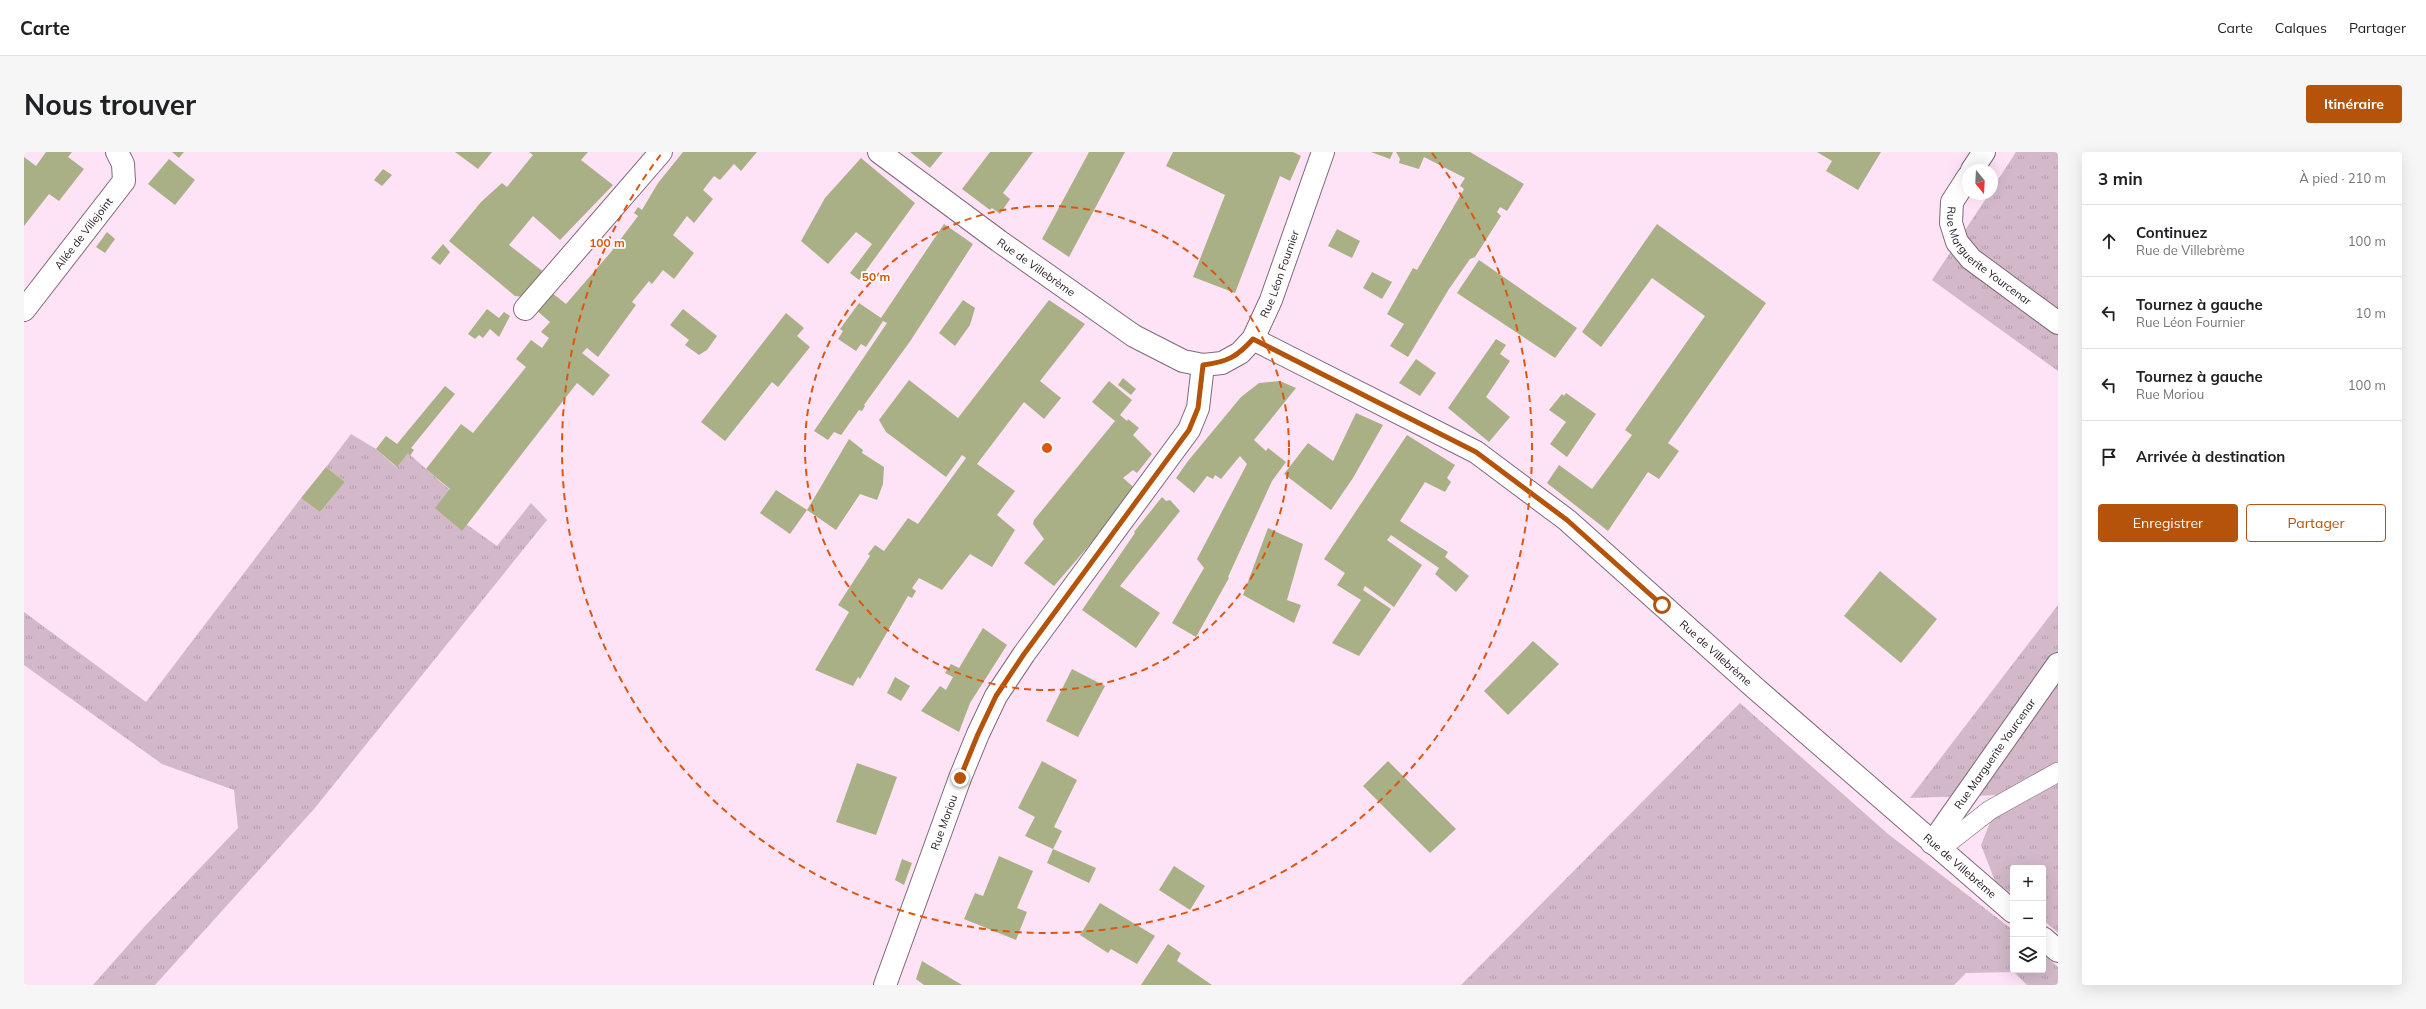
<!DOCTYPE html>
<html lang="fr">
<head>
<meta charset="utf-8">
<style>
  body { margin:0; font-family:Mulish,sans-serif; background:#f6f6f6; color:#202124 }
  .controls { position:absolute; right:12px; bottom:12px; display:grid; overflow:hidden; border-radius:4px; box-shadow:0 4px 16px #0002 }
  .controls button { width:36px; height:36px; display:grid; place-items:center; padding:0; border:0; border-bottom:1px solid #e0e0e0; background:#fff; color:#202124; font:20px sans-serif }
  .compass { position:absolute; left:1938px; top:12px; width:36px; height:36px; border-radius:50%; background:#fff; box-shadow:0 4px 16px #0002; rotate:162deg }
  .stop { position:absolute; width:12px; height:12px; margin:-9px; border:3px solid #b45309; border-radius:50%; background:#fff }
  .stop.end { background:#b45309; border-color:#fff; box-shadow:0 1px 4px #0008 }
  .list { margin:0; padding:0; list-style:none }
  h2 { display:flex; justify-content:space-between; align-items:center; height:52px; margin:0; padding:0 16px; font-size:17px }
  h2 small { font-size:13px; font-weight:400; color:#757577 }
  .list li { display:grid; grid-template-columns:26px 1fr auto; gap:12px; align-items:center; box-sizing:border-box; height:72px; padding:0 16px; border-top:1px solid #e0e0e0 }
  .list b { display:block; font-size:15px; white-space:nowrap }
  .list p { margin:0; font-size:13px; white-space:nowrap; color:#757577 }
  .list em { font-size:13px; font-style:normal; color:#757577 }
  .actions { display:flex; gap:8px; padding:12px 16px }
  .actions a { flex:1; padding:9px 0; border:1px solid #b45309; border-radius:4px; text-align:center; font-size:14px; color:#b45309 }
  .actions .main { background:#b45309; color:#fff }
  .icon { flex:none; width:22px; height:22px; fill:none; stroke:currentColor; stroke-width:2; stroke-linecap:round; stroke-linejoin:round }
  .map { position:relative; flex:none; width:2034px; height:833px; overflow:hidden; border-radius:4px }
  header { display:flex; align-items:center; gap:24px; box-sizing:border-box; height:56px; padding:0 20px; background:#fff; border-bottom:1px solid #e0e0e0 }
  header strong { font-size:19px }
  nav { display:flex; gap:22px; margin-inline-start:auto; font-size:14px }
  .intro { display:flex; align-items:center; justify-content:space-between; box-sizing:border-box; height:96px; padding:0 24px }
  h1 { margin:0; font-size:28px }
  .button { padding:10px 18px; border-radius:4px; background:#b45309; color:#fff; font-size:14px; font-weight:700 }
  main { display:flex; gap:24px; padding:0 24px }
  aside { flex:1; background:#fff; border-radius:4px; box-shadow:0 4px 16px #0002 }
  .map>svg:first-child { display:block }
  .grass { fill:url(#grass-tufts) }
  .building { fill:#aab086 }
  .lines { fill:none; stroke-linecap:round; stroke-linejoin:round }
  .lane-casing { stroke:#816879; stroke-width:20 }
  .street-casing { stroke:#816879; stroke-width:24 }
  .lane { stroke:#fff; stroke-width:19 }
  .street { stroke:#fff; stroke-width:22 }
  .route { stroke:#b45309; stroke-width:5 }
  .ring { fill:none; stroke:#de560d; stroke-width:2; stroke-dasharray:7 5 }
  .labels { text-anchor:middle; stroke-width:3.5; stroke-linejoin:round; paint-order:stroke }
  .street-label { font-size:11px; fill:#1e141b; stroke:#fff }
  .centre { fill:#de560d; stroke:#fff; stroke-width:2 }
  .ring-label { font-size:12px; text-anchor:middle; font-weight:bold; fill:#de560d; stroke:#fff; stroke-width:3.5; stroke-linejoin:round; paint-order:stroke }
</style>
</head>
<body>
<header>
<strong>Carte</strong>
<nav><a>Carte</a><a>Calques</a><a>Partager</a></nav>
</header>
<div class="intro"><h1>Nous trouver</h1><a class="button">Itinéraire</a></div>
<main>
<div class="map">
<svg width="2034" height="833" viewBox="0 0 2034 833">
  <defs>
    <pattern id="grass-tufts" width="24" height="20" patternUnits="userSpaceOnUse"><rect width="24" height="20" fill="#d2b8c9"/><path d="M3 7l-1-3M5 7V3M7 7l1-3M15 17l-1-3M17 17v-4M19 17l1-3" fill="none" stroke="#b49dac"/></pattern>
  </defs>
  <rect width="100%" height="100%" fill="#fee2f5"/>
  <g class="grass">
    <polygon points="1992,0 2034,0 2034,219 1908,128 1965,42 1968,42 1968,37"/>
    <polygon points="327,282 352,297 372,315 384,301 426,338 442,372 473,394 507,351 523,368 290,657 131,833 69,833 121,774 214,676 210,638 138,612 0,513 0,460 122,550 277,346 296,360 321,330 302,315"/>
    <polygon points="2034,453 2034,613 1976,643 1886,646"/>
    <polygon points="1716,551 1864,682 1989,778 1989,818 2019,818 2019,802 2034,815 2034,833 2003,833 1990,820 1942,821 1930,833 1437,833"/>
    <polygon points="2034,631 2034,781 2019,768 2019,716 1989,716 1989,743 1971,729 1957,693 1967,668"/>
  </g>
  <g class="building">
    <polygon points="22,0 48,0 44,5 60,17 35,49 25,42 0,74 0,5 12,14"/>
    <polygon points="148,0 160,0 155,6"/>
    <polygon points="431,0 468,0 454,17"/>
    <polygon points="505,0 564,0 557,8 589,33 536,88 509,64 485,93 521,121 500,145 491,144 425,89 457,50 478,31 483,35 509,3"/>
    <polygon points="659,0 733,0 717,19 710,12 696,28 690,24 679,38 689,47 670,71 663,64 649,83 670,101 650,127 639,118 628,132 625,129 608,150 612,153 574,205 563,196 558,201 586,223 569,244 553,231 438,379 411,356 426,337 402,317 437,272 449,281 502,215 492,207 507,188 518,196 525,186 517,180 526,170 512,158 527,140 542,152 587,100 614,64 610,61 614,55 618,58 634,31"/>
    <polygon points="886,0 919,0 906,16"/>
    <polygon points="966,0 1009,0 979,41 986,47 976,62 968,56 966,58 938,37"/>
    <polygon points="1065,0 1101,0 1045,105 1018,87"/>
    <polygon points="1149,0 1269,0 1277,4 1266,29 1256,24 1211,141 1169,125 1201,43 1142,14"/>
    <polygon points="1347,0 1369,0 1366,7"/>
    <polygon points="1372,0 1446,0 1500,32 1483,59 1476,55 1473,60 1477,64 1451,105 1446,107 1425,137 1384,205 1366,194 1380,172 1363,162 1389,116 1393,118 1440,37 1436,34 1441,26 1400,5 1395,17 1375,11 1376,7"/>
    <polygon points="1793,0 1857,0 1834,38 1802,19 1808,9"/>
    <polygon points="837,6 891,51 835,128 826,121 848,92 832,80 804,112 777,89 801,46"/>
    <polygon points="145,7 171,28 151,53 124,32"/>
    <polygon points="359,17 368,23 358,34 350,28"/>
    <polygon points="920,72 949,92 887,188 840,253 841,254 838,259 835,258 817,283 810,280 804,288 790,279 863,171 859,169 842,195 837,192 832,199 814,187 819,179 816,177 835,151 857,166"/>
    <polygon points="1633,72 1742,151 1644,291 1655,299 1635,327 1624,320 1584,379 1523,331 1535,313 1568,337 1608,283 1601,278 1681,164 1628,126 1577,195 1558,180"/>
    <polygon points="1313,77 1336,89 1328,106 1304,94"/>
    <polygon points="83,80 91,87 81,101 72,95"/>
    <polygon points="419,92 426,100 416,113 407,106"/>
    <polygon points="1455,108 1553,176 1531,206 1433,141"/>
    <polygon points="1348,120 1368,130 1358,147 1339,136"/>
    <polygon points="939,148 951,156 946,173 931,194 915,181"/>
    <polygon points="1025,148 1061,172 1016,229 1037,246 1020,267 1000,250 953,312 991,339 973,363 991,378 968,415 946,402 918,438 895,426 888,436 892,439 888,446 884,444 836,527 834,525 829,534 791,518 825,460 814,453 846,404 844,402 851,393 860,399 884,366 894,372 942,306 938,303 922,325 862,280 855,268 885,228 934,266"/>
    <polygon points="463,157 475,166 480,160 486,164 475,185 466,177 459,186 455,183 451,187 444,182"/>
    <polygon points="659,157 693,184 683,198 675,203 661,193 665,188 646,173"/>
    <polygon points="762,161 780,176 773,184 786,195 754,235 748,230 701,289 677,270"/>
    <polygon points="1472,187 1482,193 1476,202 1486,209 1462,245 1486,265 1465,290 1424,256"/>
    <polygon points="1392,207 1412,221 1396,244 1375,231"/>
    <polygon points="1099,226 1112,237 1107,243 1094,233"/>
    <polygon points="1085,229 1108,248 1096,263 1103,269 1104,267 1115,276 1109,283 1128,302 1113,321 1109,318 1099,326 1113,338 1030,434 1000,411 1020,387 1009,372 1010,368 1091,269 1068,250"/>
    <polygon points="1256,229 1272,236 1230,288 1242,299 1244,296 1262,310 1248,329 1204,425 1205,426 1172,485 1148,471 1180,416 1173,407 1223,312 1216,304 1197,327 1191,323 1189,327 1183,324 1170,341 1152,326 1164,309 1217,245 1235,231"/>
    <polygon points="421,234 431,242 387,296 390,298 386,304 384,301 373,315 352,297 362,284 373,292"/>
    <polygon points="1542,241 1572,262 1543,305 1526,292 1542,270 1525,258 1538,242 1540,244"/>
    <polygon points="1332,261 1359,273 1329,326 1307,358 1260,322 1284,291 1309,309"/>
    <polygon points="1383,283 1431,313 1423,326 1427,330 1421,340 1401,330 1376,369 1424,400 1421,405 1445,424 1432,440 1411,422 1415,416 1367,383 1363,388 1398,413 1370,455 1341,434 1339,438 1367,457 1335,504 1308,491 1337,448 1313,433 1321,421 1300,407"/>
    <polygon points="825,287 839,298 838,301 860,315 859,332 853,348 836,342 812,378 783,358"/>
    <polygon points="302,315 321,330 296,360 277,346"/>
    <polygon points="752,338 783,358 766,382 736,361"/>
    <polygon points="1138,345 1142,349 1146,348 1156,359 1096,434 1136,461 1112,496 1058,458 1111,381 1110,380"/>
    <polygon points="1244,376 1279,392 1263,448 1277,453 1270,471 1219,443"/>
    <polygon points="1856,419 1913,467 1877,511 1820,464"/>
    <polygon points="959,476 983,493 946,551 935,580 897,559 916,534 922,538 929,525 921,521 927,512 935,516"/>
    <polygon points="1509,489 1535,512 1484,563 1460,539"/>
    <polygon points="1048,517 1081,534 1054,585 1022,569"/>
    <polygon points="871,525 886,534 877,549 863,541"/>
    <polygon points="1018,609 1053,628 1030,675 1038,679 1029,697 1001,684 1011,665 994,656"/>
    <polygon points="1364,609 1432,677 1406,701 1339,634"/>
    <polygon points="833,611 873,625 852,683 812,670"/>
    <polygon points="1029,697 1072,716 1065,731 1023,711"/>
    <polygon points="975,704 1009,719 993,756 1003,760 992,788 940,767 951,741 959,744"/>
    <polygon points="878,707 888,711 880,733 871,728"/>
    <polygon points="1150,714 1181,734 1166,758 1135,738"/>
    <polygon points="1076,751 1131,784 1113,812 1087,797 1084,801 1056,783"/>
    <polygon points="1144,792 1157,801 1153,809 1188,833 1117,833"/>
    <polygon points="898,809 938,833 900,833 892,827"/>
  </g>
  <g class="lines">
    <g class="lane-casing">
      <polyline id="lane" points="1916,697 1966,658 2034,620"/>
    </g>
    <g class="street-casing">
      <g id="street">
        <path id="s1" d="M855,0L975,89L1110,184L1159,209L1179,213L1198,211L1216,201L1229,187L1247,148L1299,0"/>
        <polyline points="1948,18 1960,0"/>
        <path id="s2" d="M1944,25L1928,50L1927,71L1933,90L1947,107L2034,171"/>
        <polyline points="501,157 637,0"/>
        <path id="s3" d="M0,158L100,29L99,12L93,0"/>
        <path id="s4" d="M1229,187L1452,300L1543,368L1731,536L1989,760"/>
        <path id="s5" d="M1908,691L2034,512"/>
        <polyline points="2019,786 2034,799"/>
        <path id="s6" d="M861,833L936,626L954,582L972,544L1000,502L1165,278L1174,256L1179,213"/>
      </g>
    </g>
    <use href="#lane" class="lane"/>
    <use href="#street" class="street"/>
  </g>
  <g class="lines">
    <path class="route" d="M936,626L954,582L972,544L1000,502L1165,278L1174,256L1179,213C1203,210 1213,205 1229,187L1452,300L1543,368L1638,453"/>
  </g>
  <g class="ring">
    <circle cx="1023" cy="296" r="242"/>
    <path d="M1408 1A485 485 0 1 1 638 1"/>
  </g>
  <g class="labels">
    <g class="street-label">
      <text dy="4" stroke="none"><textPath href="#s3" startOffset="97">Allée de Villejoint</textPath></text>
      <text dy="4" stroke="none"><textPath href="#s2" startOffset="100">Rue Marguerite Yourcenar</textPath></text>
      <text dy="4" stroke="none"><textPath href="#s1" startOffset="195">Rue de Villebrème</textPath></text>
      <text dy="4" stroke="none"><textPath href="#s1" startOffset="519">Rue Léon Fournier</textPath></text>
      <text dy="4" stroke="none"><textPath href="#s4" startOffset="563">Rue de Villebrème</textPath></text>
      <text dy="4" stroke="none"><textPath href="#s5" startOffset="109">Rue Marguerite Yourcenar</textPath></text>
      <text dy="4" stroke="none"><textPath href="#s6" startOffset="173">Rue Moriou</textPath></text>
      <text dy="4" stroke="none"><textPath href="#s4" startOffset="887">Rue de Villebrème</textPath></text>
    </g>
  </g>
  <circle cx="1023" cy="296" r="6" class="centre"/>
  <g class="ring-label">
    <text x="583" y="95">100 m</text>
    <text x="852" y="129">50 m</text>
  </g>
</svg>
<div class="controls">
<button>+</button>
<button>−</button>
<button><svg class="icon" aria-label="layers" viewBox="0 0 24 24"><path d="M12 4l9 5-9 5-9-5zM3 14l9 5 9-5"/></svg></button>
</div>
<svg class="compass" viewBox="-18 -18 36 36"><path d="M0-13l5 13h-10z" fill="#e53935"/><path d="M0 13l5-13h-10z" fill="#757577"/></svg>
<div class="stop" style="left:1638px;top:453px"></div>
<div class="stop end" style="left:936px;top:626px"></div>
</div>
<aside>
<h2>3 min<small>À pied · 210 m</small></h2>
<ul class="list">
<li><svg class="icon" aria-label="ahead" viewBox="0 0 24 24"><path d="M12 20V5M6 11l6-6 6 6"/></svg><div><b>Continuez</b><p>Rue de Villebrème</p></div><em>100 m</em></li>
<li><svg class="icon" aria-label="left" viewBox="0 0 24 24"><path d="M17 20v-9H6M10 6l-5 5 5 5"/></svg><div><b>Tournez à gauche</b><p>Rue Léon Fournier</p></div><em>10 m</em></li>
<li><svg class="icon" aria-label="left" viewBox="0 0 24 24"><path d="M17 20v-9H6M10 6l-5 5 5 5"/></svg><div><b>Tournez à gauche</b><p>Rue Moriou</p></div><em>100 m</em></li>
<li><svg class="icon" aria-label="arrive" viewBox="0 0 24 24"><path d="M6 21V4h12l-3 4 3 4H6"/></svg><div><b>Arrivée à destination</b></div></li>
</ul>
<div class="actions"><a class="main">Enregistrer</a><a>Partager</a></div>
</aside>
</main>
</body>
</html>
